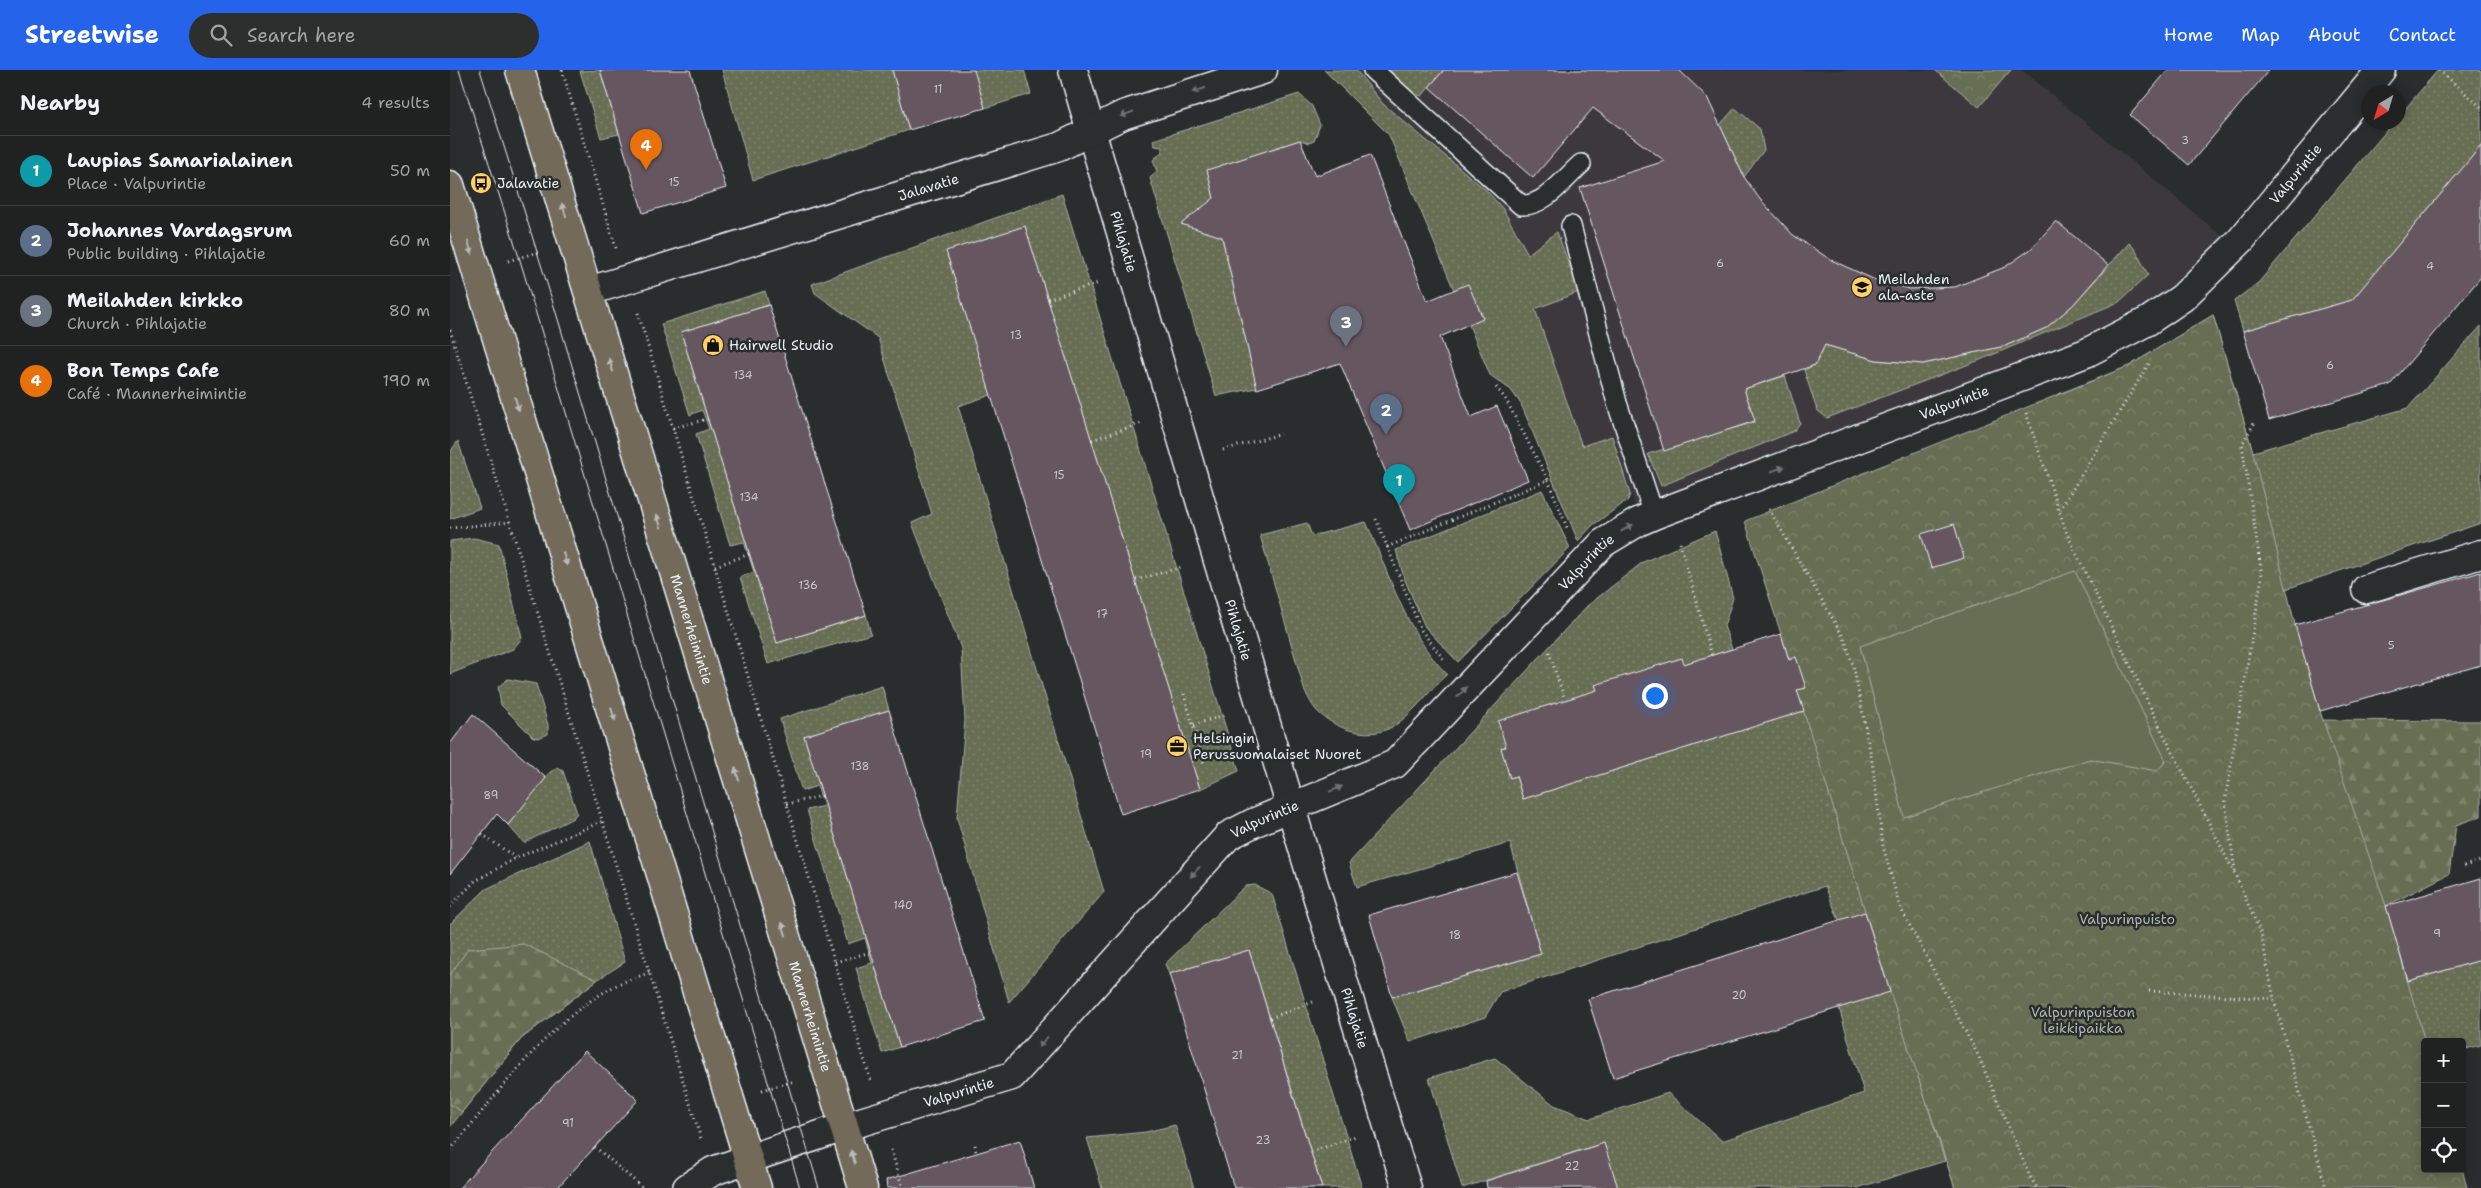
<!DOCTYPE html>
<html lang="en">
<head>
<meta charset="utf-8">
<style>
  body { margin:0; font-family:"Shantell Sans",sans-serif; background:#2d2f2f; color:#f1f3f6 }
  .controls { position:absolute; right:15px; bottom:15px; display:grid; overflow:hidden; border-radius:5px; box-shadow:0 2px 12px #0003 }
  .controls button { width:45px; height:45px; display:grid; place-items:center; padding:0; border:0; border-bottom:1px solid #3d3f40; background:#202222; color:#f1f3f6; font:25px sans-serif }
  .compass { position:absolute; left:1911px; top:15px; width:45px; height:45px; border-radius:50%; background:#202222; box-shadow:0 2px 12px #0003; rotate:218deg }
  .you { position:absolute; left:1204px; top:625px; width:18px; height:18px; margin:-12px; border:4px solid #fff; border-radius:50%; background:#1a73e8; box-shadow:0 0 0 8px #1a73e833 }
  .badge { display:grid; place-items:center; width:32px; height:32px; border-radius:50%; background:#2563eb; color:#fff; font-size:16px; font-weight:700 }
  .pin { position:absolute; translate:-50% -41px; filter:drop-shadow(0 1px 2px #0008) }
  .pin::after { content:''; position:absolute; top:26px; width:18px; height:15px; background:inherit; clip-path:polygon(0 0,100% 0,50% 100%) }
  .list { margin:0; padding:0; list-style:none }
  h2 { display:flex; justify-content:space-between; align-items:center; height:65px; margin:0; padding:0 20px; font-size:21px }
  h2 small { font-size:16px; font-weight:400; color:#a2a4a5 }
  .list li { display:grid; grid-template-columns:32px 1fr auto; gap:15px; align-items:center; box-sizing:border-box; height:70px; padding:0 20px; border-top:1px solid #3d3f40 }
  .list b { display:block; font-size:19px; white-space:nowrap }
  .list p { margin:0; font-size:16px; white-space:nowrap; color:#a2a4a5 }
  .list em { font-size:16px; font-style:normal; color:#a2a4a5 }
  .icon { flex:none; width:28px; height:28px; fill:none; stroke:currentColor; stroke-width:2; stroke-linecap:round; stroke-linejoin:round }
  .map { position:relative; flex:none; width:2031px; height:1118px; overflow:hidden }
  header { display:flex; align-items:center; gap:30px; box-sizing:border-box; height:70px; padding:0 25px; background:#2563eb; color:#fff }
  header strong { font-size:24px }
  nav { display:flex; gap:28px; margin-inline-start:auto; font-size:18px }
  .search { width:350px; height:45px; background:#2d2f2f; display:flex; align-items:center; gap:12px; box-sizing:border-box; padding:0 18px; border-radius:28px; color:#a2a4a5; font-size:19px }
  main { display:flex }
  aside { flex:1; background:#202222 }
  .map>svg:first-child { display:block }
  .built { fill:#3c393d }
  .grass { fill:url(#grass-dots); stroke:#a8b0a6 }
  .forest { fill:url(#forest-firs); stroke:#a8b0a6 }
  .park { fill:url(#park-crowns); stroke:#a8b0a6 }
  .garden { fill:#686e53; stroke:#a8b0a6 }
  .building { fill:#665661; stroke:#e8f1f8 }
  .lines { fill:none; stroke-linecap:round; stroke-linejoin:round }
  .lane-casing { stroke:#e8f1f8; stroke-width:22 }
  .street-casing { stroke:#e8f1f8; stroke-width:31 }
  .primary-casing { stroke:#e8f1f8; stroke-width:31 }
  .path { stroke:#e8f1f8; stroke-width:3; stroke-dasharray:1 4; stroke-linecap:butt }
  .lane { stroke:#2a2d2e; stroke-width:19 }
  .street { stroke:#2a2d2e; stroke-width:28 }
  .primary { stroke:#736b5a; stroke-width:28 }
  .tram { stroke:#e8f1f8; stroke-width:1 }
  .oneway { fill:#6c7275 }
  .oneway2 { fill:#b9bbb9 }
  .labels { text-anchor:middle; stroke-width:5; stroke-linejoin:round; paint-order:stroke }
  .number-label { font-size:11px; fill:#c8cad2 }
  .street-label { font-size:14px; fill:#e8f1f8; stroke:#2a2d2e }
  .poi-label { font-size:14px; fill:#e8f1f8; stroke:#2a2d2e; text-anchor:start }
  .park-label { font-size:14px; fill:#aeb6ae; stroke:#2a2d2e }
</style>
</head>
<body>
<header>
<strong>Streetwise</strong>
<div class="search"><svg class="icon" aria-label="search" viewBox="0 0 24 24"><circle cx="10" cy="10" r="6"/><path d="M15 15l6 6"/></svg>Search here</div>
<nav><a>Home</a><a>Map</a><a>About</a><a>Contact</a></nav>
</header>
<main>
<aside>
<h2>Nearby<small>4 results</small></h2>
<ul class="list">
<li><span class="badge" style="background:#0f9aa8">1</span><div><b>Laupias Samarialainen</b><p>Place · Valpurintie</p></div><em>50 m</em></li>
<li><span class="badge" style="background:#5c6f8a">2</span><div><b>Johannes Vardagsrum</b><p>Public building · Pihlajatie</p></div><em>60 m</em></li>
<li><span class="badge" style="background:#6b7280">3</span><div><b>Meilahden kirkko</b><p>Church · Pihlajatie</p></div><em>80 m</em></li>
<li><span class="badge" style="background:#e8710a">4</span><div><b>Bon Temps Cafe</b><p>Café · Mannerheimintie</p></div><em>190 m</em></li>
</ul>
</aside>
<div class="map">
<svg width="2031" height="1118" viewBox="0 0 2031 1118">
  <defs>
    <pattern id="grass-dots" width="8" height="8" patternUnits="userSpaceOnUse" patternTransform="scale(1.25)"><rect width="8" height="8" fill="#686e53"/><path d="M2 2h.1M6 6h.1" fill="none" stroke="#7e836c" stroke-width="1.8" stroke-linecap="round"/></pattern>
    <pattern id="forest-firs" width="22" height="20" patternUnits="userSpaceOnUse" patternTransform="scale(1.25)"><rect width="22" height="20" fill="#686e53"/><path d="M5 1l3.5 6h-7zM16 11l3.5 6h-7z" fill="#7e836c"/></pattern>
    <pattern id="park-crowns" width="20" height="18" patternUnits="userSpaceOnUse" patternTransform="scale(1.25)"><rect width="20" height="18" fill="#686e53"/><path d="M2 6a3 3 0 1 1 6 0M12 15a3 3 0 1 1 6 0" fill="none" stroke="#7e836c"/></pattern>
  </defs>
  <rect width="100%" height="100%" fill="#2a2d2e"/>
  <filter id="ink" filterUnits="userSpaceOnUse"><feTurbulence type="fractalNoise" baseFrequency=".02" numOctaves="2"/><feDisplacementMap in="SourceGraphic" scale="10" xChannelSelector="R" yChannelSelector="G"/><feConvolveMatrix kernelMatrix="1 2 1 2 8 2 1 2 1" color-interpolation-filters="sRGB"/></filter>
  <g filter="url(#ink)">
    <polygon class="built" points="906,0 1572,0 1785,177 1698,252 1188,452 1185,436 1162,366 1133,376 1085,238 1063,156 1053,139 1036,120 933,34"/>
    <g class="grass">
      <polygon points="150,0 169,64 151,68 130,1"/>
      <polygon points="272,0 442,0 459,60 303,110"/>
      <polygon points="523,0 574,0 581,24 535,38"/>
      <polygon points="874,0 906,0 933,34 1036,120 1053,139 1078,184 1107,162 1129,222 1085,239 1132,376 1162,366 1180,424 1178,430 1143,455 1128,471 1071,334 1061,320 1040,305 1019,255 1033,248 1018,215 1004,220 939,65"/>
      <polygon points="939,0 993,0 972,26 956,22"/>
      <polygon points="1988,0 2031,0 2031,76 1902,230 1793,261 1784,231 1809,212 1943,53 1948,52 1949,46"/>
      <polygon points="849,24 862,36 870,55 864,71 859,73 850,70 758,100 765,134 752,137 745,146 770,159 807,318 766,326 700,108 707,102 703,90 712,82 712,77 705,76 703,70"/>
      <polygon points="1285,38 1310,59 1314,80 1294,107 1270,55"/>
      <polygon points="612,124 789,701 750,719 575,157 497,181 541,325 508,336 654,822 559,932 507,748 515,650 511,578 462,453 482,444 428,268 365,223 362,214"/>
      <polygon points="1679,173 1685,179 1698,205 1669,232 1530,290 1377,348 1367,340 1354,300 1365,295 1375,275 1426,290 1473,294 1555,276 1596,258 1623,235"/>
      <polygon points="315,221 319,235 231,262 327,573 416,545 421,564 318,594 290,507 304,502 294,472 280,475 246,364 259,359 252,340 240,345 211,254"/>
      <polygon points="1763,245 1803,382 1958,338 2031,256 2031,453 1836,519 1845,555 1606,325 1679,296"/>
      <polygon points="1335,306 1350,353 1344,361 1211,416 1198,384 1305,352 1294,319"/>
      <polygon points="8,371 30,438 0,449 0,382"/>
      <polygon points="1092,420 1120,478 1008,592 975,557 954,508 946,480"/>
      <path d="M916,452C939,503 956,564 997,604C980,620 966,640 948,653C924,672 887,661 867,641C862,636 859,628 855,622L810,465L857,453L862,466Z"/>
      <polygon points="1265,461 1283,528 1274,556 1282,579 1234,594 1232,589 1147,620 1052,678 1060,708 1066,706 1073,729 1353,641 1347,620 1355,618 1346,587 1339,589 1321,473 1505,1118 1469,1009 1495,1091 1407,1118 1168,1118 1153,1073 1012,1118 979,1008 1045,988 1104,1035 1140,1049 1218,1023 1272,1071 1414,1023 1389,938 1389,850 1375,816 1050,922 1035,947 960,972 942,927 1091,884 1060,773 907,817 899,793 1137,536 1193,492"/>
      <polygon points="24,468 49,474 72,568 63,579 0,604 0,471"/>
      <polygon points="58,609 86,614 98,655 98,664 88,668 83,667 51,635 48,617"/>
      <polygon points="432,616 439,640 354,666 450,977 432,983 406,898 422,893 415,868 398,874 357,740 374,736 367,716 352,721 330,649"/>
      <polygon points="108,698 113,701 127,743 123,748 74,773 58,755 100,702"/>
      <polygon points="140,771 175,892 147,910 71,969 0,1057 0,854 36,819"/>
      <polygon points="805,815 822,824 912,1118 872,1118 799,880 719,904 715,894 789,822 796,816"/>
      <polygon points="2031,890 2031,975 2012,980 2012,972 1975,972 1933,931 1958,911"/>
      <polygon points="725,1055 744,1118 652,1118 637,1068 696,1062"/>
    </g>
    <g class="forest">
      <polygon points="1860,650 2031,651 2031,746 2006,755 1999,804 1936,836 1958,911"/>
      <polygon points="74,874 147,910 71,969 12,1042 0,1034 0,905 18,879"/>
    </g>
    <g class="park">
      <polygon points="1485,0 1561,0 1529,37"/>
      <polygon points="1763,245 1803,382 1845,555 1870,641 1936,836 1975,972 1975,1099 2012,1099 2017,1118 1505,1118 1440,922 1347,620 1355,618 1346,587 1339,589 1295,451 1679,296"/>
    </g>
    <polygon class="garden" points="1625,501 1716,691 1707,701 1640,689 1454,747 1410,576"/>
    <g class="building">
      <polygon points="150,0 240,0 276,118 193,143"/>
      <polygon points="442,0 524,0 535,38 459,60"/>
      <polygon points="994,0 1229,0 1257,27 1294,107 1309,128 1343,165 1381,190 1423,209 1460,219 1505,217 1555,197 1581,179 1606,151 1658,195 1623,235 1596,258 1555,276 1473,294 1426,290 1375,275 1365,295 1294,319 1305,351 1214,381 1130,118 1215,91 1143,38 1083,108 979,17"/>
      <polygon points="1718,0 1819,0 1739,95 1680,45"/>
      <polygon points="850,70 865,106 920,85 977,231 1018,214 1033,248 990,267 1021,347 1047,336 1078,410 960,460 890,293 807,319 772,167 731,154 764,128 757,100"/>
      <polygon points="2031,76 2031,207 1940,315 1819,350 1793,261 1902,230"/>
      <polygon points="575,156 750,719 671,744 496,181"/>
      <polygon points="319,235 416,545 327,573 231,262"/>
      <polygon points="1504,454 1514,488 1481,498 1471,464"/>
      <polygon points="2031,502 2031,595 1870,641 1845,555"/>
      <polygon points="1331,564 1339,590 1346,587 1356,618 1347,620 1354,641 1073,729 1066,706 1060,708 1051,678 1056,677 1048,651 1147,620 1145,615 1232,588 1234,594"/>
      <polygon points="439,640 535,951 450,977 354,666"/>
      <polygon points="23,644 96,708 58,755 47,744 0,804 0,674"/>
      <polygon points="1067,802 1091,884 942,927 919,845"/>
      <polygon points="2031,808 2031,890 1958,911 1936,836"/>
      <polygon points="1415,842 1440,922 1163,1008 1138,929"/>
      <polygon points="799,880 851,1051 872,1118 784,1118 719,904"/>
      <polygon points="135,981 188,1030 145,1077 107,1118 9,1118"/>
      <polygon points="570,1070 584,1118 437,1118 436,1110"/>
      <polygon points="1154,1073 1168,1118 1037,1118 1036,1111"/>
    </g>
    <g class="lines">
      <g class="lane-casing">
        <g id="lane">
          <path d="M923,0L1071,135C1094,137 1115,108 1131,94"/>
          <polyline points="1121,156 1167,333 1204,445"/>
        </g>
      </g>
      <g class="street-casing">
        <g id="street">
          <path id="s1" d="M623,0L862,809L957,1118"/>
          <path id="s2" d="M139,221L609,77L673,45L813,0"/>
          <polyline points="1916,519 2031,484"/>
          <path id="s3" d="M237,1118L263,1101L298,1089L394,1057L562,1006L778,766L803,753L945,694L1153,473L1188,452L1204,445L1636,283L1698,251L1732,228L1791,170L1931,0"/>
        </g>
      </g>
      <g class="primary-casing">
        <g id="primary">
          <path id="s4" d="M70,0L413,1118"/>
          <polyline points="0,115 307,1118"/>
        </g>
      </g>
      <g class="path">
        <polyline points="112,0 166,178"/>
        <polyline points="1989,0 2031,37"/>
        <polyline points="58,191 88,182"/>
        <polyline points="598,229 649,213"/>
        <polyline points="188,243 421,1012"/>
        <polyline points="0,260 251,1069"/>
        <polyline points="1576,343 1617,464 1709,655 1785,804 1811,864 1824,929 1876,1118"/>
        <polyline points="223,358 258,349"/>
        <polyline points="642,370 692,353"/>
        <polyline points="773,380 831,364"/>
        <polyline points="1098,410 1118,460"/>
        <polyline points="1319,439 1395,570 1404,599 1422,691 1433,776 1450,837 1528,985 1580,1107 1587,1118"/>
        <polyline points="1610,440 1701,290"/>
        <polyline points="926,449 971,560 995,591"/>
        <polyline points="0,458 60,452"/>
        <polyline points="1230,473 1262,586"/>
        <polyline points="937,477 1098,410 1055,328 1045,316"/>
        <polyline points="265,496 300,484"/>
        <polyline points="686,510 732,497"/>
        <polyline points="1099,582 1115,630"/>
        <polyline points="734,624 754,694"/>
        <polyline points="744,655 777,644"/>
        <polyline points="337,734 373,726"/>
        <polyline points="32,764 66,788"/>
        <polyline points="2014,796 2031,791"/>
        <polyline points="1785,801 1775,731 1812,506 1792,374 1805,352"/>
        <polyline points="0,837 25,811 66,788 153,751"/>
        <polyline points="385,892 421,882"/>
        <polyline points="1699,921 1824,929"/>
        <polyline points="820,948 863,932"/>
        <polyline points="312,1020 345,1011"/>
        <polyline points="525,1075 526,1083"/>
        <polyline points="145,1077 193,1118"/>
        <path d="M0,1080C49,1023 95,955 161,918C173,911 188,907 201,902"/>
        <polyline points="441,1080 453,1118"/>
        <polyline points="861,1082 906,1066"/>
      </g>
      <use href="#lane" class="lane"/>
      <use href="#street" class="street"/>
      <use href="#primary" class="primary"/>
      <g class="tram">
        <polyline points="9,0 69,187 350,1118"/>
        <polyline points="30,0 104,236 369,1118"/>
      </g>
    </g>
    <defs><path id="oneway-solid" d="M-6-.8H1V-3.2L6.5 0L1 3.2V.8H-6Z" transform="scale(1.25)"/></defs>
    <g class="oneway">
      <use href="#oneway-solid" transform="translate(749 20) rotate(162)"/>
      <use href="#oneway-solid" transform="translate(677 44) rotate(160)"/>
      <use href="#oneway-solid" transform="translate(1328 399) rotate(-20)"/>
      <use href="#oneway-solid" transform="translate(1177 458) rotate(-31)"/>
      <use href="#oneway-solid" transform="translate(1012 622) rotate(-47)"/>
      <use href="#oneway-solid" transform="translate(886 719) rotate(-23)"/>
      <use href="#oneway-solid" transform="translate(745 802) rotate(132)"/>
      <use href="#oneway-solid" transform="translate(593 972) rotate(132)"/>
    </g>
    <g class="oneway2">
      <use href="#oneway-solid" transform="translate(114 140) rotate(-107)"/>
      <use href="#oneway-solid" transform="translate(20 178) rotate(73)"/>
      <use href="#oneway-solid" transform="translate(161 295) rotate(-107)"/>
      <use href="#oneway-solid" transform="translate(67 334) rotate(73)"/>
      <use href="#oneway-solid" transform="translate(209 451) rotate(-107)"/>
      <use href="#oneway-solid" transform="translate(115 489) rotate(73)"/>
      <use href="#oneway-solid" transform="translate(163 644) rotate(73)"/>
      <use href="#oneway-solid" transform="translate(287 704) rotate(-107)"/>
      <use href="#oneway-solid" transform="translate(334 859) rotate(-107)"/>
      <use href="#oneway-solid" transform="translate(403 1087) rotate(-107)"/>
    </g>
  </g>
  <defs>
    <g id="bus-disc" transform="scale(1.125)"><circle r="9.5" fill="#ffd166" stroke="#2a2d2e"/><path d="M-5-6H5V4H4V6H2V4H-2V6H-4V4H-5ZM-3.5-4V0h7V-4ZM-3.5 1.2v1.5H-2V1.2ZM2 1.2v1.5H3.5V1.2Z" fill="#111"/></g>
    <g id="school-disc" transform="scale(1.125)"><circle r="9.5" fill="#ffd166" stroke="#2a2d2e"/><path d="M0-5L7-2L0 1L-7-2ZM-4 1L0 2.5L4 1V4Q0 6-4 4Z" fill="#111"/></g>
    <g id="shop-disc" transform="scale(1.125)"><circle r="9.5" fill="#ffd166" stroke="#2a2d2e"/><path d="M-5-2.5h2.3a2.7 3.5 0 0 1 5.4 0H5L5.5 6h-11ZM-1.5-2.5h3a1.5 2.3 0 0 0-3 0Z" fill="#111"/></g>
    <g id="office-disc" transform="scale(1.125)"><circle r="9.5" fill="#ffd166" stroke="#2a2d2e"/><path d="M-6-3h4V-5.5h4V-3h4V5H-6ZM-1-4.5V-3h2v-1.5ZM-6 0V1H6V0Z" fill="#111"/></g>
  </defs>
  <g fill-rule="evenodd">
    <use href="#bus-disc" x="31" y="113"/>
    <use href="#school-disc" x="1412" y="217"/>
    <use href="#shop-disc" x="263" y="275"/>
    <use href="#office-disc" x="727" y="676"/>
  </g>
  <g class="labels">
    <g class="number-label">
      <text x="488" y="23">11</text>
      <text x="1735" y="74">3</text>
      <text x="224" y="116">15</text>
      <text x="1270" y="197">6</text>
      <text x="1980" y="200">4</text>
      <text x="566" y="269">13</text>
      <text x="1880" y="299">6</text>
      <text x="293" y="309">134</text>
      <text x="609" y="409">15</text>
      <text x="299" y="431">134</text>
      <text x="358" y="519">136</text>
      <text x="652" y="548">17</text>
      <text x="1941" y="579">5</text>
      <text x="696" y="688">19</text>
      <text x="410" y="700">138</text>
      <text x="41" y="729">89</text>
      <text x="453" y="839">140</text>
      <text x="1987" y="867">9</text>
      <text x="1005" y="869">18</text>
      <text x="1289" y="929">20</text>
      <text x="787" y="989">21</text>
      <text x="118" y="1057">91</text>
      <text x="813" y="1074">23</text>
      <text x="1122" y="1100">22</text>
    </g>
    <g class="street-label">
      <text dy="5" stroke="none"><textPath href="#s3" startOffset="1952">Valpurintie</textPath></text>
      <text dy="5" stroke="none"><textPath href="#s2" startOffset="355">Jalavatie</textPath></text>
      <text dy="5" stroke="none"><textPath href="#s1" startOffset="179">Pihlajatie</textPath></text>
      <text dy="5" stroke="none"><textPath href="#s3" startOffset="1532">Valpurintie</textPath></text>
      <text dy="5" stroke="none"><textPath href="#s3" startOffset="1128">Valpurintie</textPath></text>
      <text dy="5" stroke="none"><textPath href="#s4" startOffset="585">Mannerheimintie</textPath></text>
      <text dy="5" stroke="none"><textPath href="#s1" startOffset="584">Pihlajatie</textPath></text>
      <text dy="5" stroke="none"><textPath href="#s3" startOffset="708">Valpurintie</textPath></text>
      <text dy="5" stroke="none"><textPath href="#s4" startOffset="990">Mannerheimintie</textPath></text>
      <text dy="5" stroke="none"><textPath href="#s1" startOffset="989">Pihlajatie</textPath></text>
      <text dy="5" stroke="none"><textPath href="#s3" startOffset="289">Valpurintie</textPath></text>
    </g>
    <g class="poi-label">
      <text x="47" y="118">Jalavatie</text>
      <text x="1428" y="214">Meilahden<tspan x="1428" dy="16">ala-aste</tspan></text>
      <text x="279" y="280">Hairwell Studio</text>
      <text x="743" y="673">Helsingin<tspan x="743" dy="16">Perussuomalaiset Nuoret</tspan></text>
    </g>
    <g class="park-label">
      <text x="1677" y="854">Valpurinpuisto</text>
      <text x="1633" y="947">Valpurinpuiston<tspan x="1633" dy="16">leikkipaikka</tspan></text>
    </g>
  </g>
</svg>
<div class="controls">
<button>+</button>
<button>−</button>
<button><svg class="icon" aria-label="locate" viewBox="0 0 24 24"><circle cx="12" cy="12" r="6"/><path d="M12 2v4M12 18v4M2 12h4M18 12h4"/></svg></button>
</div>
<svg class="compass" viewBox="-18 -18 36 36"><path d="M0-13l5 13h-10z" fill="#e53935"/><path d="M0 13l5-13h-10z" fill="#a2a4a5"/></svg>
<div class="you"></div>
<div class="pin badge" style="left:949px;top:435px;background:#0f9aa8">1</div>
<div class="pin badge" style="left:936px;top:365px;background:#5c6f8a">2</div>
<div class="pin badge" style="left:896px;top:277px;background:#6b7280">3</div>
<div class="pin badge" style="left:196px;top:100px;background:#e8710a">4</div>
</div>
</main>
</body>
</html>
